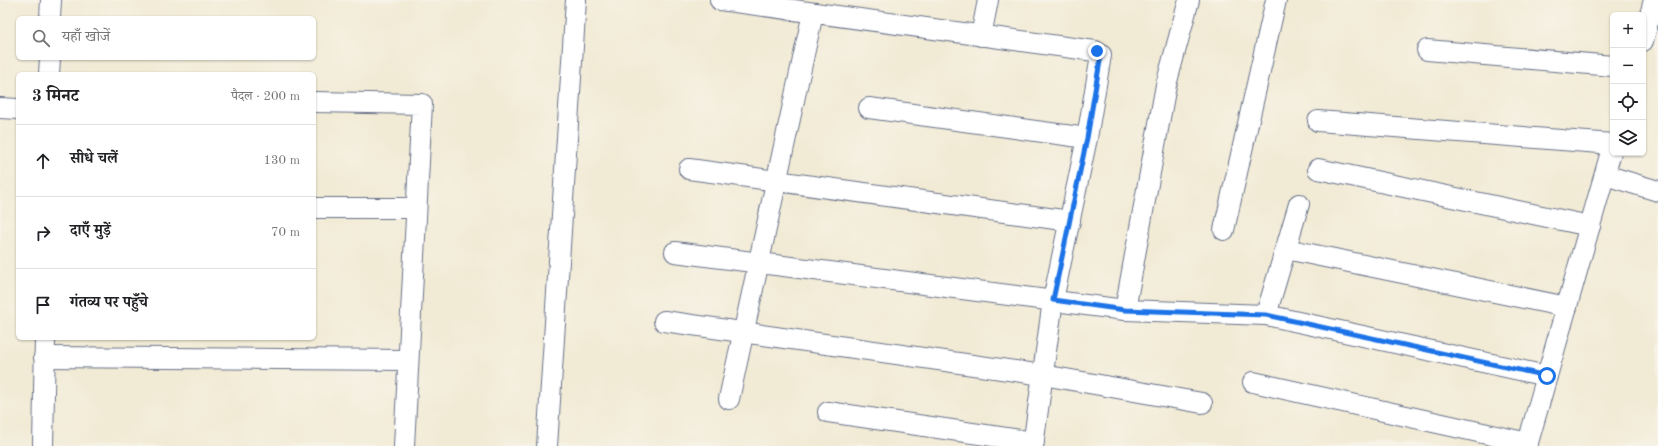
<!DOCTYPE html>
<html lang="hi">
<head>
<meta charset="utf-8">
<style>
  body { margin:0; font-family:"Old Standard TT","Noto Serif Devanagari",serif; background:#f6f6f6; color:#202124 }
  .controls { position:absolute; right:12px; top:12px; display:grid; overflow:hidden; border-radius:6px; box-shadow:0 1px 3px #0004 }
  .controls button { width:36px; height:36px; display:grid; place-items:center; padding:0; border:0; border-bottom:1px solid #e0e0e0; background:#fff; color:#202124; font:20px sans-serif }
  .stop { position:absolute; width:12px; height:12px; margin:-9px; border:3px solid #1a73e8; border-radius:50%; background:#fff }
  .stop.end { background:#1a73e8; border-color:#fff; box-shadow:0 1px 4px #0008 }
  .list { margin:0; padding:0; list-style:none }
  h2 { display:flex; justify-content:space-between; align-items:center; height:52px; margin:0; padding:0 16px; font-size:17px }
  h2 small { font-size:13px; font-weight:400; color:#757577 }
  .list li { display:grid; grid-template-columns:26px 1fr auto; gap:12px; align-items:center; box-sizing:border-box; height:72px; padding:0 16px; border-top:1px solid #e0e0e0 }
  .list b { display:block; font-size:15px; white-space:nowrap }
  .list em { font-size:13px; font-style:normal; color:#757577 }
  .icon { flex:none; width:22px; height:22px; fill:none; stroke:currentColor; stroke-width:2; stroke-linecap:round; stroke-linejoin:round }
  .map { position:relative; flex:none; width:1658px; height:446px; overflow:hidden }
  .search { position:absolute; background:#fff; box-shadow:0 1px 3px #0004; left:16px; top:16px; width:300px; height:44px; display:flex; align-items:center; gap:10px; box-sizing:border-box; padding:0 14px; border-radius:6px; color:#757577; font-size:15px }
  .panel { position:absolute; background:#fff; box-shadow:0 1px 3px #0004; left:16px; top:72px; width:300px; height:268px; border-radius:6px }
  .map>svg:first-child { display:block }
  .lines { fill:none; stroke-linecap:round; stroke-linejoin:round }
  .street-casing { stroke:#667087; stroke-width:22 }
  .street { stroke:#fff; stroke-width:20 }
  .route { stroke:#1a73e8; stroke-width:5 }
</style>
</head>
<body>
<div class="map">
<svg width="1658" height="446" viewBox="0 0 1658 446">
  <rect width="100%" height="100%" fill="#f7f3e8"/>
  <filter id="ink" filterUnits="userSpaceOnUse"><feTurbulence type="fractalNoise" baseFrequency=".025" numOctaves="2"/><feDisplacementMap in="SourceGraphic" scale="8" xChannelSelector="R" yChannelSelector="G"/><feConvolveMatrix kernelMatrix="1 2 1 2 8 2 1 2 1" color-interpolation-filters="sRGB"/></filter>
  <filter id="wash" filterUnits="userSpaceOnUse"><feTurbulence type="fractalNoise" baseFrequency=".012" numOctaves="4" result="noise"/><feDisplacementMap in="SourceGraphic" scale="16" xChannelSelector="R" yChannelSelector="G"/><feGaussianBlur stdDeviation="0.9" result="paint"/><feColorMatrix in="noise" values="0 0 0 0 0 0 0 0 0 0 0 0 0 0 0 0 0 1.4 0 .05"/><feComposite in="paint" operator="in"/></filter>
  <g filter="url(#wash)">
    <rect width="100%" height="100%" fill="#f1ead4"/>
  </g>
  <g filter="url(#ink)">
    <g class="lines">
      <g class="street-casing">
        <g id="street">
          <polyline points="720,0 1095,51 1101,55 1087,138 1053,300 1033,446"/>
          <polyline points="50,18 51,0"/>
          <polyline points="981,36 988,0"/>
          <polyline points="1643,41 1654,0"/>
          <polyline points="1427,50 1613,66"/>
          <polyline points="49,74 50,58"/>
          <polyline points="314,102 422,104 404,446"/>
          <polyline points="0,108 18,109"/>
          <polyline points="869,108 1087,138"/>
          <polyline points="1318,121 1613,144"/>
          <polyline points="689,169 1070,221"/>
          <polyline points="1318,169 1590,226"/>
          <polyline points="1605,175 1658,191"/>
          <polyline points="314,208 416,208"/>
          <polyline points="1224,230 1276,0"/>
          <polyline points="1286,249 1567,307"/>
          <polyline points="675,252 1125,310 1266,315 1547,376"/>
          <polyline points="1125,310 1166,85 1189,0"/>
          <polyline points="1266,315 1299,204"/>
          <polyline points="664,321 1043,375 1202,403"/>
          <polyline points="44,357 408,360"/>
          <polyline points="1253,382 1528,443"/>
          <polyline points="729,399 813,13"/>
          <polyline points="828,412 1034,442"/>
          <polyline points="43,446 45,338"/>
          <polyline points="547,446 576,0"/>
          <polyline points="1527,446 1613,145"/>
        </g>
      </g>
      <use href="#street" class="street"/>
    </g>
  </g>
  <g class="lines" filter="url(#ink)">
    <polyline class="route" points="1097,51 1101,55 1087,138 1053,300 1125,310 1266,315 1547,376"/>
  </g>
</svg>
<div class="controls">
<button>+</button>
<button>−</button>
<button><svg class="icon" aria-label="locate" viewBox="0 0 24 24"><circle cx="12" cy="12" r="6"/><path d="M12 2v4M12 18v4M2 12h4M18 12h4"/></svg></button>
<button><svg class="icon" aria-label="layers" viewBox="0 0 24 24"><path d="M12 4l9 5-9 5-9-5zM3 14l9 5 9-5"/></svg></button>
</div>
<div class="stop" style="left:1547px;top:376px"></div>
<div class="stop end" style="left:1097px;top:51px"></div>
<div class="search"><svg class="icon" aria-label="search" viewBox="0 0 24 24"><circle cx="10" cy="10" r="6"/><path d="M15 15l6 6"/></svg>यहाँ खोजें</div>
<section class="panel">
<h2>3 मिनट<small>पैदल · 200 m</small></h2>
<ul class="list">
<li><svg class="icon" aria-label="ahead" viewBox="0 0 24 24"><path d="M12 20V5M6 11l6-6 6 6"/></svg><div><b>सीधे चलें</b></div><em>130 m</em></li>
<li><svg class="icon" aria-label="right" viewBox="0 0 24 24"><path d="M7 20v-9h11M14 6l5 5-5 5"/></svg><div><b>दाएँ मुड़ें</b></div><em>70 m</em></li>
<li><svg class="icon" aria-label="arrive" viewBox="0 0 24 24"><path d="M6 21V4h12l-3 4 3 4H6"/></svg><div><b>गंतव्य पर पहुँचे</b></div></li>
</ul>
</section>
</div>
</body>
</html>
